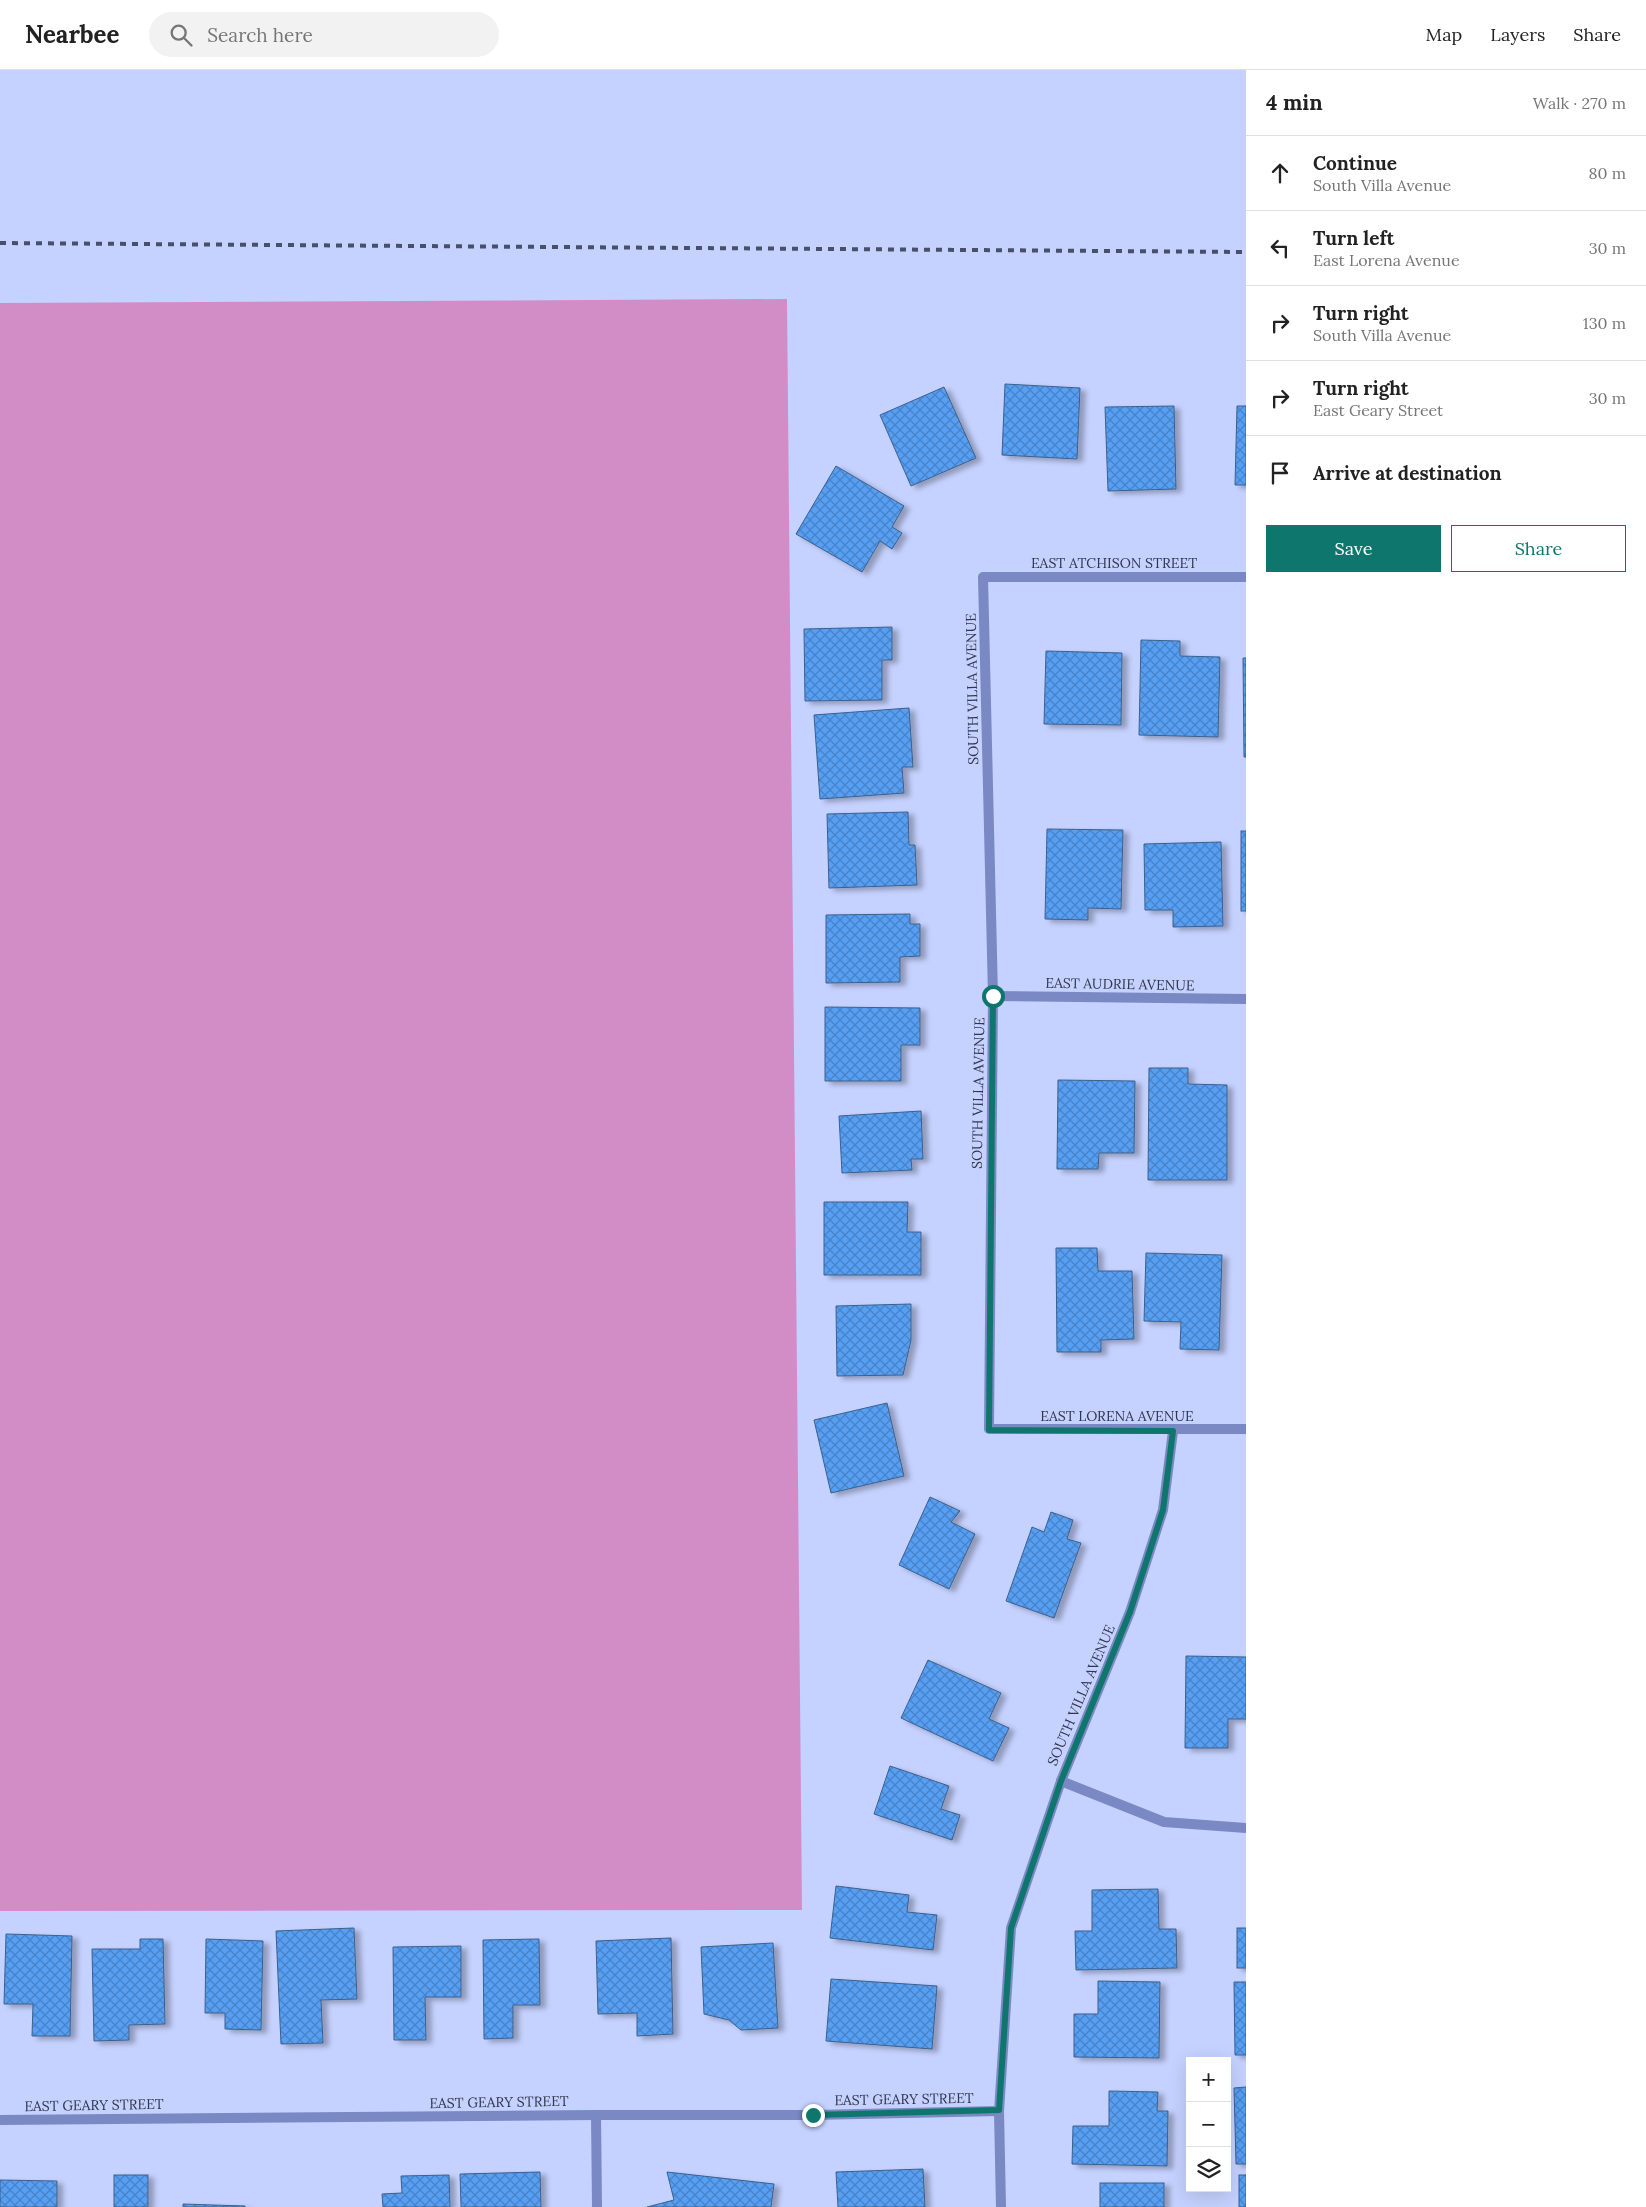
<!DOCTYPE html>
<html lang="en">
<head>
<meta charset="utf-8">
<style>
  body { margin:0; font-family:Lora,serif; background:#f2f2f2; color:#222 }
  .controls { position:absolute; right:15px; bottom:15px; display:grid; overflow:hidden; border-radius:0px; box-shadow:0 5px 20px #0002 }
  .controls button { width:45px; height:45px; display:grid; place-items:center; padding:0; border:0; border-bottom:1px solid #e0e0e0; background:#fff; color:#222; font:25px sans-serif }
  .stop { position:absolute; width:15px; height:15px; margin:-11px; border:4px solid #0f766e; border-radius:50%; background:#fff }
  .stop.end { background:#0f766e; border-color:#fff; box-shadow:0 1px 5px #0008 }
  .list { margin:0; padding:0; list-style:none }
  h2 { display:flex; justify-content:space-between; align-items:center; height:65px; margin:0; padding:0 20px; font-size:21px }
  h2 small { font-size:16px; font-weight:400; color:#767676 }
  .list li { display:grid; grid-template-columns:32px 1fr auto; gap:15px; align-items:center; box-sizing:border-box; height:75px; padding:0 20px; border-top:1px solid #e0e0e0 }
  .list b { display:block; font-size:19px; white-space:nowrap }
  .list p { margin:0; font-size:16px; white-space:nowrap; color:#767676 }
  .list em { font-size:16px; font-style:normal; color:#767676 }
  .actions { display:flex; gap:10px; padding:15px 20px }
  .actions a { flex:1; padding:11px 0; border:1px solid #0f766e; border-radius:0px; text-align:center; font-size:18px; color:#0f766e }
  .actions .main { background:#0f766e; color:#fff }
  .icon { flex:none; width:28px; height:28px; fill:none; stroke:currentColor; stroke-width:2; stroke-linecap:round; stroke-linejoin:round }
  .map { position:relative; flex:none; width:1246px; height:2137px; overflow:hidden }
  header { display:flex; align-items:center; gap:30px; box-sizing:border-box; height:70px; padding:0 25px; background:#fff; border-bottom:1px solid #e0e0e0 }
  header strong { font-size:24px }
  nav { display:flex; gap:28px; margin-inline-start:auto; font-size:18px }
  .search { width:350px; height:45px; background:#f2f2f2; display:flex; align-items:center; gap:12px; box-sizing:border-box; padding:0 18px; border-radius:28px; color:#767676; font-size:19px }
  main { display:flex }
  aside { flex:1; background:#fff }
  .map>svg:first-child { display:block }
  .green { fill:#d38dc6 }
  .building { fill:url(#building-cross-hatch); stroke:#3c608a; filter:url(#shadow) }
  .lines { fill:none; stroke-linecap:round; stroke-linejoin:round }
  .street { stroke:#7a88c4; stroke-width:10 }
  .rail { stroke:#484f69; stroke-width:4; stroke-dasharray:6 6; stroke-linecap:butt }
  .route { stroke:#0f766e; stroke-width:6 }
  .labels { text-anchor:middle; stroke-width:5; stroke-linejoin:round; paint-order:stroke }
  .street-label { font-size:14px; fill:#31364d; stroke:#c5d1fe }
</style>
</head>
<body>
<header>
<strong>Nearbee</strong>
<div class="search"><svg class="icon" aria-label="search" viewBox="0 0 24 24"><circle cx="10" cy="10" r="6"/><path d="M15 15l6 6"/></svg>Search here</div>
<nav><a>Map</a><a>Layers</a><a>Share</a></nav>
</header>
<main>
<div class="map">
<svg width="1246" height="2137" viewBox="0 0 1246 2137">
  <defs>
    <pattern id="building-cross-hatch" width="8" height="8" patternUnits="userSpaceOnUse" patternTransform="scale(1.25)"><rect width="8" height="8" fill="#569ff3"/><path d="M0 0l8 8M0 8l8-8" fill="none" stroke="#4882c7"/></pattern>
    <filter id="shadow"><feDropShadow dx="5.5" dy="3" stdDeviation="2.5" flood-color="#0004"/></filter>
  </defs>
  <rect width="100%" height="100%" fill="#c5d1fe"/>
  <polygon class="green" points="787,229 802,1840 0,1841 0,233"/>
  <g class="building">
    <polygon points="1005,314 1080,318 1077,389 1002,385"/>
    <polygon points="944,317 976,388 911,416 880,345"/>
    <polygon points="1174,336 1176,419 1108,421 1105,337"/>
    <polygon points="1237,336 1246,336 1246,415 1235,415"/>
    <polygon points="836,396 904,436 892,457 902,463 892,479 880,471 862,502 796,464"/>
    <polygon points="892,557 892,590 882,590 882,630 805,631 804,559"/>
    <polygon points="1141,570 1180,571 1180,586 1220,587 1218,667 1139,665"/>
    <polygon points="1046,581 1122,583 1121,655 1044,654"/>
    <polygon points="1243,588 1246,588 1246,687 1244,687"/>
    <polygon points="909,638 913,697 902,697 904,723 820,729 814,645"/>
    <polygon points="908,742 909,775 915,775 917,815 829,818 827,744"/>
    <polygon points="1047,759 1123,760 1121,839 1088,838 1088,850 1045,849"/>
    <rect x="1241" y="761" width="5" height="80"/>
    <polygon points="1221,772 1223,856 1173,857 1173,840 1145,840 1144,774"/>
    <polygon points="910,844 910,854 920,854 920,886 900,887 900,912 826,913 826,845"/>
    <polygon points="825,937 920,938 920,975 901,975 901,1011 825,1011"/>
    <polygon points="1149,998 1188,998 1188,1014 1227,1015 1227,1110 1148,1110"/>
    <polygon points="1058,1010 1135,1011 1134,1083 1099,1083 1098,1099 1057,1099"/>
    <polygon points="921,1041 923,1089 911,1089 912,1100 842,1103 839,1046"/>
    <polygon points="824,1132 908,1132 907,1162 921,1162 921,1205 824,1205"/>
    <polygon points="1056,1178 1097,1178 1098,1201 1132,1201 1134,1269 1101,1270 1101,1282 1057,1282"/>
    <polygon points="1146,1183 1222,1185 1219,1280 1180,1279 1181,1252 1144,1251"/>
    <polygon points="911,1234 911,1270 903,1305 837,1306 836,1236"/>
    <polygon points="887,1333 904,1406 831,1423 814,1350"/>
    <polygon points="930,1427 960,1441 951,1452 975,1464 949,1519 899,1495"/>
    <polygon points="1051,1442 1073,1450 1067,1469 1081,1473 1054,1548 1006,1531 1032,1457 1044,1462"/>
    <polygon points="1186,1586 1246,1587 1246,1649 1228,1649 1228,1678 1185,1678"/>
    <polygon points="928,1590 1001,1623 989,1649 1009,1658 993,1691 901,1648"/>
    <polygon points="890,1696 949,1716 941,1739 960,1745 952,1770 874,1744"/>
    <polygon points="836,1816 909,1825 907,1842 937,1845 933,1880 830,1868"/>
    <polygon points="1158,1819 1159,1859 1176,1859 1177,1898 1076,1900 1075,1861 1092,1861 1092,1820"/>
    <polygon points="354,1858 357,1929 321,1930 323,1973 281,1974 276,1861"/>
    <rect x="1237" y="1858" width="9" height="40"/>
    <polygon points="6,1864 72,1866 70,1966 32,1966 33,1934 4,1934"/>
    <polygon points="671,1868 673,1964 637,1966 637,1943 598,1944 596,1871"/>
    <polygon points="140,1869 163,1869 165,1954 129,1955 129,1970 94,1971 92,1879 140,1879"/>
    <polygon points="206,1869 263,1871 261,1960 225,1959 225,1943 205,1943"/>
    <polygon points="539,1869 540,1935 513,1935 513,1968 484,1969 483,1870"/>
    <polygon points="773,1873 778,1958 741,1960 729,1950 704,1944 701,1877"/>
    <polygon points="461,1876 461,1927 425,1927 426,1970 394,1970 393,1877"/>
    <polygon points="831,1909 937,1916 932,1979 826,1971"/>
    <polygon points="1098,1911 1160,1912 1159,1988 1074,1987 1074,1944 1098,1944"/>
    <polygon points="1234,1912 1246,1912 1246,1985 1235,1985"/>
    <polygon points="1246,2017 1246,2094 1236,2094 1234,2018"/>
    <polygon points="1109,2021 1158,2022 1157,2041 1168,2041 1167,2096 1072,2094 1073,2056 1109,2056"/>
    <polygon points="923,2099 925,2137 838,2137 836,2102"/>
    <polygon points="540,2102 541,2137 461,2137 460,2104"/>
    <polygon points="667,2102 774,2114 771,2137 647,2137 674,2130"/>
    <rect x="114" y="2105" width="34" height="32"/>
    <polygon points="449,2105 450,2137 383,2137 382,2124 402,2123 401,2106"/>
    <rect x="1239" y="2105" width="7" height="32"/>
    <polygon points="0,2110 57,2111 57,2137 0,2137"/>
    <rect x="1100" y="2113" width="64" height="24"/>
    <polygon points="183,2134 245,2136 245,2137 183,2137"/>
  </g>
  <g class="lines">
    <g class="street">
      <polyline points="1246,507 983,507 993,926 989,1359 1246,1359"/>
      <polyline points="993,926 1246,929"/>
      <polyline points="1061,1711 1164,1752 1246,1758"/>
      <polyline points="596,2045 597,2137"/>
      <polyline points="0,2050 596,2045 813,2045 999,2041"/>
      <polyline points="1001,2137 999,2041 1011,1858 1061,1711 1130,1542 1163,1440 1173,1361"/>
    </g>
    <polyline class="rail" points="0,173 1246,182"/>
  </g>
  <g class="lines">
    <polyline class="route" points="813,2045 999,2040 1011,1858 1061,1711 1130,1542 1163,1440 1173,1361 989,1360 993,926"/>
  </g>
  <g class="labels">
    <g class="street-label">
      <text x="1114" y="498">EAST ATCHISON STREET</text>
      <text transform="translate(972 619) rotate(-91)" y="5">SOUTH VILLA AVENUE</text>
      <text transform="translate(1120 914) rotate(1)" y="5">EAST AUDRIE AVENUE</text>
      <text transform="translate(978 1023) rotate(-89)" y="5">SOUTH VILLA AVENUE</text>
      <text x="1117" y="1351">EAST LORENA AVENUE</text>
      <text transform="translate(1081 1625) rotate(-67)" y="5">SOUTH VILLA AVENUE</text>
      <text transform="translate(904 2029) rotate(-1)" y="5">EAST GEARY STREET</text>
      <text transform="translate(499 2032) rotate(-1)" y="5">EAST GEARY STREET</text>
      <text transform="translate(94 2035) rotate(-1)" y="5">EAST GEARY STREET</text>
    </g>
  </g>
</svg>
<div class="controls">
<button>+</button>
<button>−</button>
<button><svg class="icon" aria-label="layers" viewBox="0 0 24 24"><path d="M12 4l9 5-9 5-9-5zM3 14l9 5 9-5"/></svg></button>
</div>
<div class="stop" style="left:993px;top:926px"></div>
<div class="stop end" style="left:813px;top:2045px"></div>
</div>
<aside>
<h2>4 min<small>Walk · 270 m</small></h2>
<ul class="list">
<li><svg class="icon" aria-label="ahead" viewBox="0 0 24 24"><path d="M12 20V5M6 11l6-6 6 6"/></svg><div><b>Continue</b><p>South Villa Avenue</p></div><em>80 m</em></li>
<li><svg class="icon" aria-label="left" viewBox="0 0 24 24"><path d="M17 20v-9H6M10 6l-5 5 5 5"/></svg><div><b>Turn left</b><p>East Lorena Avenue</p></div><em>30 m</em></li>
<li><svg class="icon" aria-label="right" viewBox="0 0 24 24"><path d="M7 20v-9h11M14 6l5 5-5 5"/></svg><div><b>Turn right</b><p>South Villa Avenue</p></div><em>130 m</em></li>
<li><svg class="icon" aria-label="right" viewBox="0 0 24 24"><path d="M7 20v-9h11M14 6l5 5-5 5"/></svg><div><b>Turn right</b><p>East Geary Street</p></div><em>30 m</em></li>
<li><svg class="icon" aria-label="arrive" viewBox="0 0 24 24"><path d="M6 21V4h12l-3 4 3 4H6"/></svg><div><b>Arrive at destination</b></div></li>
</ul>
<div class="actions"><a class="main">Save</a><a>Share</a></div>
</aside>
</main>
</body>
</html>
